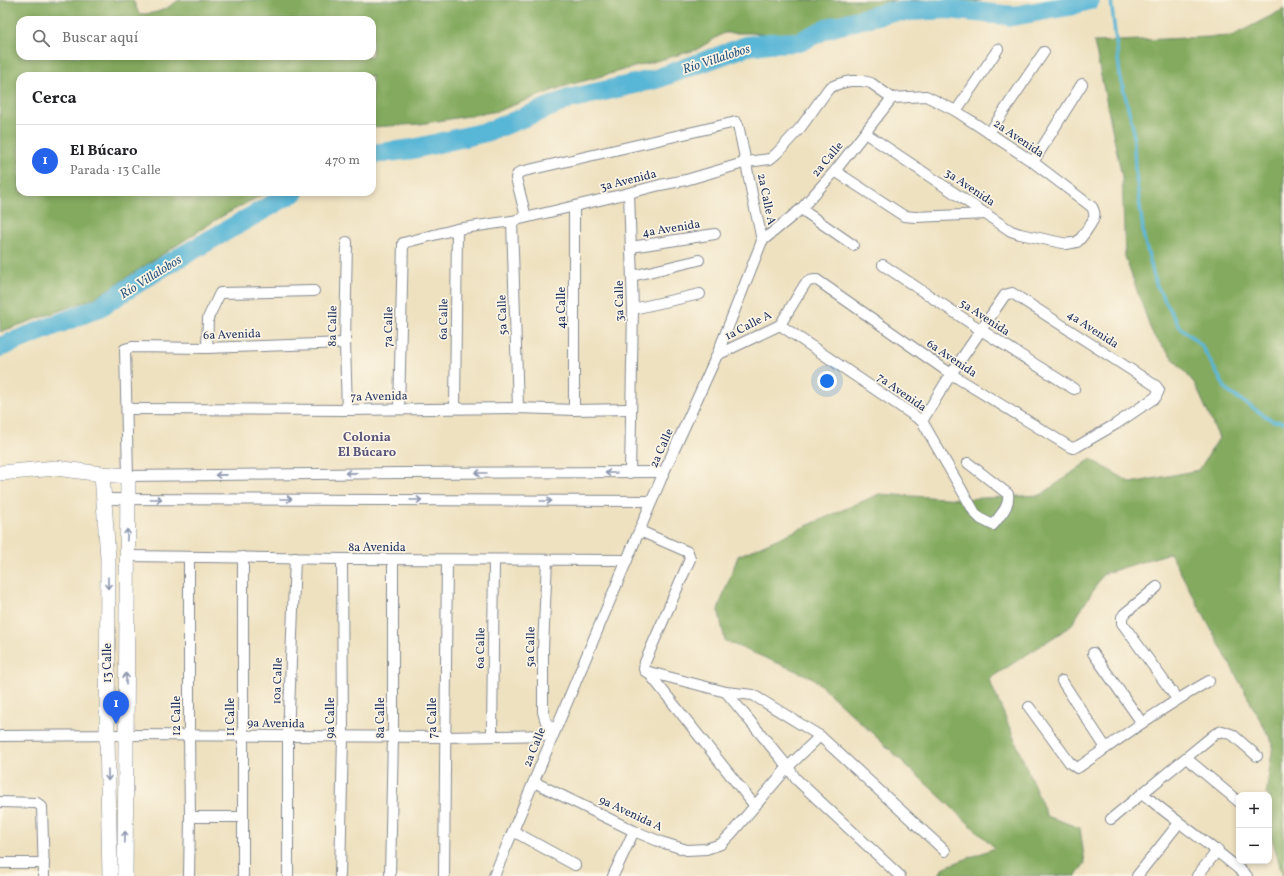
<!DOCTYPE html>
<html lang="es">
<head>
<meta charset="utf-8">
<style>
  body { margin:0; font-family:Vollkorn,serif; background:#f6f6f6; color:#202124 }
  .controls { position:absolute; right:12px; bottom:12px; display:grid; overflow:hidden; border-radius:8px; box-shadow:0 2px 6px #0003 }
  .controls button { width:36px; height:36px; display:grid; place-items:center; padding:0; border:0; border-bottom:1px solid #e0e0e0; background:#fff; color:#202124; font:20px sans-serif }
  .you { position:absolute; left:827px; top:381px; width:14px; height:14px; margin:-10px; border:3px solid #fff; border-radius:50%; background:#1a73e8; box-shadow:0 0 0 6px #1a73e833 }
  .badge { display:grid; place-items:center; width:26px; height:26px; border-radius:50%; background:#2563eb; color:#fff; font-size:13px; font-weight:700 }
  .pin { position:absolute; translate:-50% -33px; filter:drop-shadow(0 1px 2px #0008) }
  .pin::after { content:''; position:absolute; top:21px; width:14px; height:12px; background:inherit; clip-path:polygon(0 0,100% 0,50% 100%) }
  .list { margin:0; padding:0; list-style:none }
  h2 { display:flex; justify-content:space-between; align-items:center; height:52px; margin:0; padding:0 16px; font-size:17px }
  h2 small { font-size:13px; font-weight:400; color:#757577 }
  .list li { display:grid; grid-template-columns:26px 1fr auto; gap:12px; align-items:center; box-sizing:border-box; height:72px; padding:0 16px; border-top:1px solid #e0e0e0 }
  .list b { display:block; font-size:15px; white-space:nowrap }
  .list p { margin:0; font-size:13px; white-space:nowrap; color:#757577 }
  .list em { font-size:13px; font-style:normal; color:#757577 }
  .icon { flex:none; width:22px; height:22px; fill:none; stroke:currentColor; stroke-width:2; stroke-linecap:round; stroke-linejoin:round }
  .map { position:relative; flex:none; width:1284px; height:876px; overflow:hidden }
  .search { position:absolute; background:#fff; box-shadow:0 2px 6px #0003; left:16px; top:16px; width:360px; height:44px; display:flex; align-items:center; gap:10px; box-sizing:border-box; padding:0 14px; border-radius:12px; color:#757577; font-size:15px }
  .panel { position:absolute; background:#fff; box-shadow:0 2px 6px #0003; left:16px; top:72px; width:360px; height:124px; border-radius:12px }
  .map>svg:first-child { display:block }
  .forest { fill:#84aa5f; stroke:#506c5e; fill-rule:evenodd }
  .lines { fill:none; stroke-linecap:round; stroke-linejoin:round }
  .stream { stroke:#58b6d6; stroke-width:3.5 }
  .river { stroke:#58b6d6; stroke-width:20 }
  .street-casing { stroke:#84888f; stroke-width:12 }
  .secondary-casing { stroke:#84888f; stroke-width:16 }
  .street { stroke:#fff; stroke-width:10 }
  .secondary { stroke:#fff; stroke-width:15 }
  .oneway { stroke:#8d97ae }
  .labels { text-anchor:middle; stroke-width:3.5; stroke-linejoin:round; paint-order:stroke }
  .street-label { font-size:12px; fill:#1b2f5e; stroke:#fcf5e5 }
  .water-label { font-size:13px; font-style:italic; fill:#2d5882; stroke:#fcf5e5 }
  .neighbourhood-label { font-size:13px; font-weight:bold; fill:#59547b; stroke:#fcf5e5 }
</style>
</head>
<body>
<div class="map">
<svg width="1284" height="876" viewBox="0 0 1284 876">
  <rect width="100%" height="100%" fill="#fcf5e5"/>
  <filter id="ink" filterUnits="userSpaceOnUse"><feTurbulence type="fractalNoise" baseFrequency=".025" numOctaves="2"/><feDisplacementMap in="SourceGraphic" scale="8" xChannelSelector="R" yChannelSelector="G"/><feConvolveMatrix kernelMatrix="1 2 1 2 8 2 1 2 1" color-interpolation-filters="sRGB"/></filter>
  <filter id="wash" filterUnits="userSpaceOnUse"><feTurbulence type="fractalNoise" baseFrequency=".012" numOctaves="4" result="noise"/><feDisplacementMap in="SourceGraphic" scale="16" xChannelSelector="R" yChannelSelector="G"/><feGaussianBlur stdDeviation="0.9" result="paint"/><feColorMatrix in="noise" values="0 0 0 0 0 0 0 0 0 0 0 0 0 0 0 0 0 1.4 0 .05"/><feComposite in="paint" operator="in"/></filter>
  <g filter="url(#wash)">
    <rect width="100%" height="100%" fill="#eee1c0"/>
    <g class="forest">
      <path d="M0,0H133L139,14C157,14 165,10 179,0H895L787,37L752,33H724L696,50L562,87L498,111L420,124L372,127V76H20V192H267L219,218L95,298L0,332ZM20,20H372V56H20Z"/>
      <polygon points="910,0 982,0 968,4"/>
      <polygon points="1284,9 1284,876 1283,876 1269,829 1269,795 1266,795 1273,744 1170,553 1103,574 1071,626 989,679 1047,816 1080,828 1085,863 1076,876 939,876 942,868 995,848 813,678 725,641 718,609 738,556 879,494 962,499 1041,495 1091,459 1131,483 1199,470 1219,438 1195,384 1153,335 1125,257 1122,177 1094,42 1232,36"/>
    </g>
    <g class="lines">
      <polyline class="stream" points="1111,0 1120,75 1133,127 1135,168 1144,238 1156,284 1179,326 1201,345 1227,391 1273,421 1284,422"/>
      <g class="river">
        <polyline points="372,154 413,149 490,131 569,99 656,79 747,46 769,43 799,42 828,28 889,12 948,9 1013,16 1069,6 1090,0"/>
        <polyline points="0,347 98,308 161,268 294,192"/>
      </g>
    </g>
  </g>
  <g filter="url(#ink)">
    <g class="lines">
      <g class="street-casing">
        <g id="street">
          <polyline points="956,111 998,49"/>
          <polyline points="989,133 1044,52"/>
          <polyline points="1033,162 1082,84"/>
          <polyline points="835,171 904,216 915,217 987,214"/>
          <polyline points="629,193 633,309 630,473"/>
          <polyline points="801,209 853,245"/>
          <path d="M526,217L516,178L517,175L520,172L736,122L738,125C743,147 747,168 751,189C754,207 759,223 762,241"/>
          <polyline points="512,221 518,408"/>
          <polyline points="347,242 345,343 347,410"/>
          <polyline points="631,247 715,234"/>
          <polyline points="883,265 981,330 1074,389"/>
          <polyline points="632,276 699,260"/>
          <polyline points="633,309 700,294"/>
          <path d="M780,325L922,421L975,513L981,519L993,525C1000,515 1010,507 1008,494L968,463"/>
          <polyline points="345,343 207,348 132,347 125,349 128,476 399,473 664,472"/>
          <polyline points="207,348 208,318 220,293 314,291"/>
          <path d="M717,355L780,325L805,284C809,280 812,280 817,280L951,374L1070,447L1073,448L1078,446L1116,424L1156,397L1159,390L1156,386L1012,293L1005,295L951,374L922,421"/>
          <polyline points="455,408 457,229"/>
          <polyline points="127,409 347,410 518,408 574,410 630,409"/>
          <polyline points="399,409 403,243 457,229 512,221 629,193 660,185 686,180 747,162 770,159 777,153 801,127 829,88 838,84 850,81 862,81 871,83 892,98"/>
          <polyline points="574,410 574,207"/>
          <polyline points="103,499 652,501"/>
          <polyline points="640,531 688,552 690,559 645,662 644,669 645,671 726,692 753,695 820,736 945,851"/>
          <polyline points="127,556 342,559 627,560"/>
          <polyline points="243,557 243,876"/>
          <polyline points="547,560 543,648 543,712 546,722 554,731"/>
          <polyline points="1157,587 1124,614 1122,617 1122,623 1177,699"/>
          <polyline points="1093,653 1142,723"/>
          <polyline points="648,672 755,806"/>
          <polyline points="1062,681 1106,748"/>
          <polyline points="726,692 788,767 796,779 900,876"/>
          <path d="M1029,707L1070,763L1077,768L1079,767C1122,737 1163,707 1209,681"/>
          <polyline points="0,736 126,735 445,737 552,735"/>
          <polyline points="492,736 494,560"/>
          <polyline points="1186,758 1239,802"/>
          <polyline points="534,782 634,831 661,842 687,850 706,849 721,844 731,834 788,767 820,736"/>
          <path d="M1143,794C1177,822 1214,847 1247,876"/>
          <polyline points="0,802 37,803 42,807 44,876"/>
          <polyline points="190,817 242,817"/>
          <polyline points="1111,819 1215,734 1222,731 1233,735 1257,756"/>
          <polyline points="513,831 575,865"/>
          <polyline points="0,863 44,863"/>
          <polyline points="189,876 190,817 189,735 189,557"/>
          <polyline points="288,876 288,737 295,558"/>
          <polyline points="340,876 343,736 342,559"/>
          <polyline points="390,876 393,736 393,560"/>
          <polyline points="444,876 447,560"/>
          <path d="M494,876L664,472L717,355L762,241L801,209L835,171L892,98L926,96L956,111L1033,162L1092,207C1094,211 1095,213 1094,217C1093,222 1081,239 1077,242C1074,243 1070,243 1067,244L1020,234L1011,231L865,133"/>
          <polyline points="613,876 634,831"/>
          <polyline points="1137,876 1179,823"/>
          <polyline points="1197,876 1218,850"/>
        </g>
      </g>
      <g class="secondary-casing">
        <g id="secondary">
          <polyline points="0,473 56,468 102,474 128,476 125,876"/>
          <polyline points="102,474 108,558 107,736 110,876"/>
        </g>
      </g>
      <use href="#street" class="street"/>
      <use href="#secondary" class="secondary"/>
    </g>
    <defs><path id="oneway-shaft" d="M-6 0H5M1.5-3L5.5 0L1.5 3" fill="none" stroke-width="1.6" stroke-linecap="round" stroke-linejoin="round"/></defs>
    <g class="oneway">
      <use href="#oneway-shaft" transform="translate(351 473) rotate(179)"/>
      <use href="#oneway-shaft" transform="translate(481 473) rotate(180)"/>
      <use href="#oneway-shaft" transform="translate(611 473) rotate(180)"/>
      <use href="#oneway-shaft" transform="translate(221 475) rotate(179)"/>
      <use href="#oneway-shaft" transform="translate(156 499)"/>
      <use href="#oneway-shaft" transform="translate(286 499)"/>
      <use href="#oneway-shaft" transform="translate(416 500)"/>
      <use href="#oneway-shaft" transform="translate(546 501)"/>
      <use href="#oneway-shaft" transform="translate(127 535) rotate(-89)"/>
      <use href="#oneway-shaft" transform="translate(108 583) rotate(90)"/>
      <use href="#oneway-shaft" transform="translate(126 679) rotate(-90)"/>
      <use href="#oneway-shaft" transform="translate(108 775) rotate(89)"/>
      <use href="#oneway-shaft" transform="translate(125 837) rotate(-89)"/>
    </g>
  </g>
  <g class="labels">
    <g class="street-label">
      <text transform="translate(1019 138) rotate(34)" y="4">2a Avenida</text>
      <text transform="translate(827 159) rotate(-50)" y="4">2a Calle</text>
      <text transform="translate(628 180) rotate(-14)" y="4">3a Avenida</text>
      <text transform="translate(970 187) rotate(34)" y="4">3a Avenida</text>
      <text transform="translate(767 199) rotate(78)" y="4">2a Calle A</text>
      <text transform="translate(671 228) rotate(-9)" y="4">4a Avenida</text>
      <text transform="translate(619 301) rotate(-91)" y="4">3a Calle</text>
      <text transform="translate(561 308) rotate(-90)" y="4">4a Calle</text>
      <text transform="translate(502 315) rotate(-92)" y="4">5a Calle</text>
      <text transform="translate(985 317) rotate(33)" y="4">5a Avenida</text>
      <text transform="translate(443 319) rotate(-89)" y="4">6a Calle</text>
      <text transform="translate(748 325) rotate(-27)" y="4">1a Calle A</text>
      <text transform="translate(332 326) rotate(-89)" y="4">8a Calle</text>
      <text transform="translate(388 327) rotate(-89)" y="4">7a Calle</text>
      <text transform="translate(1093 329) rotate(33)" y="4">4a Avenida</text>
      <text transform="translate(232 334) rotate(-2)" y="4">6a Avenida</text>
      <text transform="translate(952 358) rotate(34)" y="4">6a Avenida</text>
      <text transform="translate(902 392) rotate(35)" y="4">7a Avenida</text>
      <text transform="translate(379 396) rotate(-1)" y="4">7a Avenida</text>
      <text transform="translate(661 448) rotate(-66)" y="4">2a Calle</text>
      <text x="377" y="551">8a Avenida</text>
      <text transform="translate(530 647) rotate(-89)" y="4">5a Calle</text>
      <text transform="translate(480 648) rotate(-89)" y="4">6a Calle</text>
      <text transform="translate(107 663) rotate(-90)" y="4">13 Calle</text>
      <text transform="translate(277 681) rotate(-88)" y="4">10a Calle</text>
      <text transform="translate(176 716) rotate(-90)" y="4">12 Calle</text>
      <text transform="translate(230 717) rotate(-90)" y="4">11 Calle</text>
      <text transform="translate(330 718) rotate(-90)" y="4">9a Calle</text>
      <text transform="translate(380 718) rotate(-90)" y="4">8a Calle</text>
      <text transform="translate(432 718) rotate(-90)" y="4">7a Calle</text>
      <text transform="translate(276 723) rotate(1)" y="4">9a Avenida</text>
      <text transform="translate(534 747) rotate(-68)" y="4">2a Calle</text>
      <text transform="translate(631 813) rotate(25)" y="4">9a Avenida A</text>
    </g>
    <g class="water-label">
      <text transform="translate(716 58) rotate(-18)" y="5">Río Villalobos</text>
      <text transform="translate(150 276) rotate(-32)" y="5">Río Villalobos</text>
    </g>
    <g class="neighbourhood-label">
      <text x="367" y="441">Colonia<tspan x="367" dy="15">El Búcaro</tspan></text>
    </g>
  </g>
</svg>
<div class="controls">
<button>+</button>
<button>−</button>
</div>
<div class="you"></div>
<div class="pin badge" style="left:116px;top:724px">1</div>
<div class="search"><svg class="icon" aria-label="search" viewBox="0 0 24 24"><circle cx="10" cy="10" r="6"/><path d="M15 15l6 6"/></svg>Buscar aquí</div>
<section class="panel">
<h2>Cerca<small></small></h2>
<ul class="list">
<li><span class="badge">1</span><div><b>El Búcaro</b><p>Parada · 13 Calle</p></div><em>470 m</em></li>
</ul>
</section>
</div>
</body>
</html>
